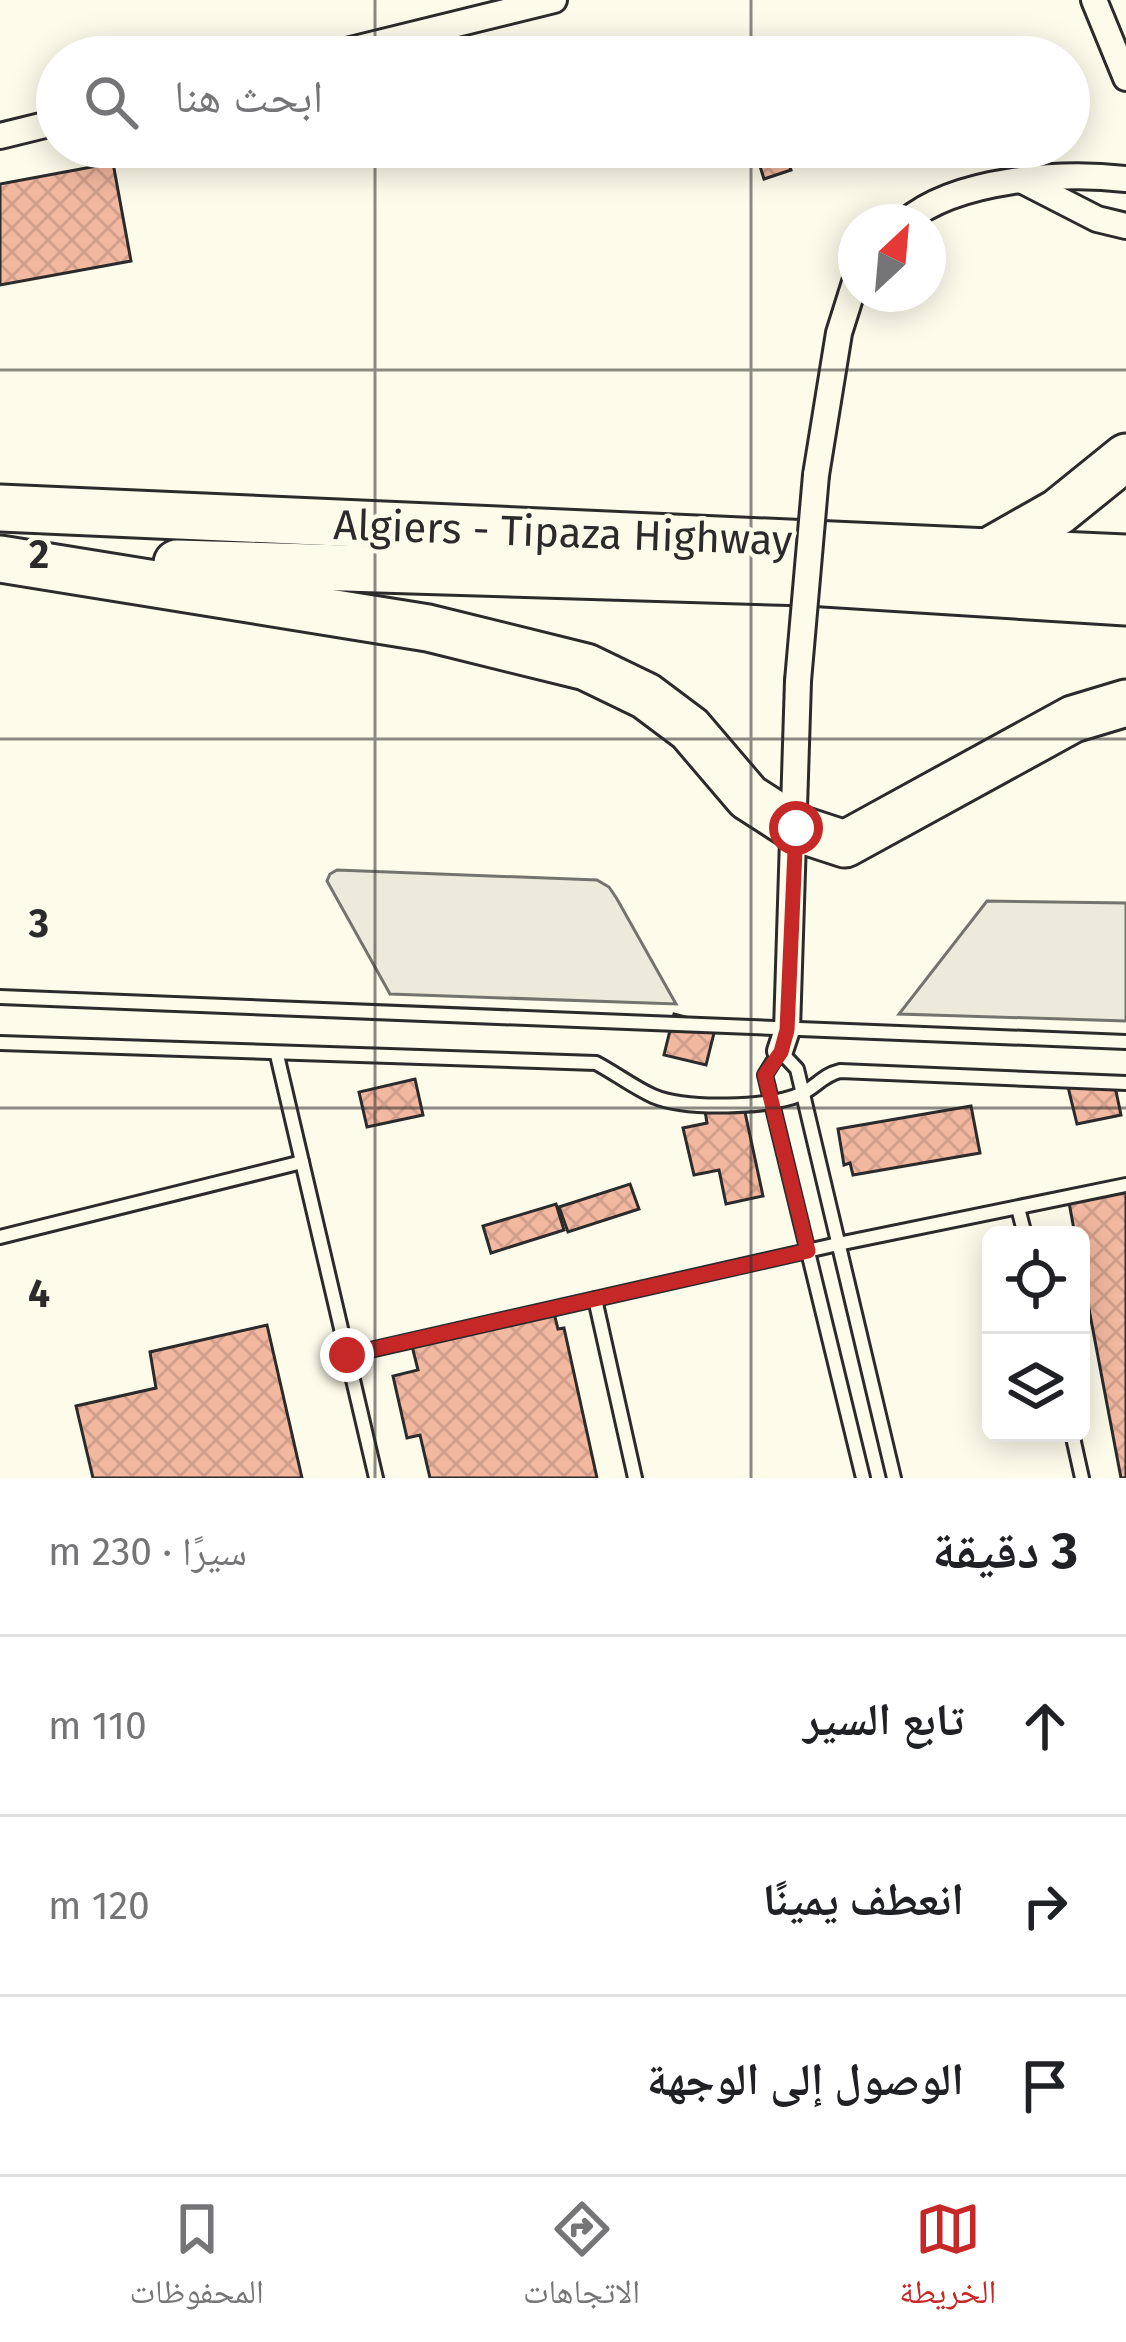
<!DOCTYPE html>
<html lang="ar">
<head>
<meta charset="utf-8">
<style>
  body { margin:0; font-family:"Fira Sans","Noto Naskh Arabic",sans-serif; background:#f6f6f6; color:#202124; direction:rtl }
  .controls { position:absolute; right:36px; bottom:36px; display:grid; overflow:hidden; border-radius:18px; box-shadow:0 6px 30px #0003 }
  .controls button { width:108px; height:108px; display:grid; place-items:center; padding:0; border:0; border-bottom:3px solid #e0e0e0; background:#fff; color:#202124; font:60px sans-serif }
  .compass { position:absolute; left:838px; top:204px; width:108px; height:108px; border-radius:50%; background:#fff; box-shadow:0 6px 30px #0003; rotate:26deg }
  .stop { position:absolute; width:36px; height:36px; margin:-27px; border:9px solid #c62828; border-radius:50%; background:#fff }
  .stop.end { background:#c62828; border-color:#fff; box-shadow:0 3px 12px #0008 }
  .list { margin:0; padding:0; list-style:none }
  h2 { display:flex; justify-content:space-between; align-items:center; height:156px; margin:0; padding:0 48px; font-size:51px }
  h2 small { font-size:39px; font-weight:400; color:#757577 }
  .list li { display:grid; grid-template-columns:78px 1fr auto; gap:36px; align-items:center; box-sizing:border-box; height:180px; padding:0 48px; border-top:3px solid #e0e0e0 }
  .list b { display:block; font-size:45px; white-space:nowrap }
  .list em { font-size:39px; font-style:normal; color:#757577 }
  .icon { flex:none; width:66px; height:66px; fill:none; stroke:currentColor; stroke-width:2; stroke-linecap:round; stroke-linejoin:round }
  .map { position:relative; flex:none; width:1126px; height:1478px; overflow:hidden; direction:ltr }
  .search { position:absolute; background:#fff; box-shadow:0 6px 30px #0003; left:36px; right:36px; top:36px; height:132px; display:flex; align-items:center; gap:30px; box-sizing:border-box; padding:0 42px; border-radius:66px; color:#757577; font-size:45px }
  .sheet { height:696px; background:#fff }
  nav { display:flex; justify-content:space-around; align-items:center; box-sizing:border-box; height:168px; border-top:3px solid #e0e0e0; background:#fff; font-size:33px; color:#757577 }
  nav a { display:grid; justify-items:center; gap:6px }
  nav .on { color:#c62828 }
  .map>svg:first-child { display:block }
  .parking { fill:#eceadb; stroke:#74746e; stroke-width:3 }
  .building { fill:url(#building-cross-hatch); stroke:#2b2b2b; stroke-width:3 }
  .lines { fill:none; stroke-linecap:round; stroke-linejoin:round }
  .service-casing { stroke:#2b2b2b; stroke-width:18 }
  .minor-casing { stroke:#2b2b2b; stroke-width:30 }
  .motorway-casing { stroke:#2b2b2b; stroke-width:51 }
  .service { stroke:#fdfbea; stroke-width:12 }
  .minor { stroke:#fdfbea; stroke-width:24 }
  .motorway { stroke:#fdfbea; stroke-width:45 }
  .minor-bridge-casing { stroke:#2b2b2b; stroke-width:30; stroke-linecap:butt }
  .minor-bridge { stroke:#fdfbea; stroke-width:24 }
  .route { stroke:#c62828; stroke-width:15 }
  .grid { fill:none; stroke:#2b2b2b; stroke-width:3; stroke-opacity:0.55 }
  .labels { text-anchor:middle; stroke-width:9; stroke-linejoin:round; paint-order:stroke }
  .street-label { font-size:42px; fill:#2b2b2b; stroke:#fdfbea }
  .grid-label { font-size:39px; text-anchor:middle; font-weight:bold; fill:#2b2b2b; stroke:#fdfbea; stroke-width:9; stroke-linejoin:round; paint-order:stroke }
</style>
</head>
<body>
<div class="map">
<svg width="1126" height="1478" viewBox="0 0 1126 1478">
  <defs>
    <pattern id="building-cross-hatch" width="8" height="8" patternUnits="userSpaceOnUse" patternTransform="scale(3)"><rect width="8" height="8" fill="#f2b8a0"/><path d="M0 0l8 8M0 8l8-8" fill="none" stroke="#d09e8a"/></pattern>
  </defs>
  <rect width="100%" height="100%" fill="#fdfbea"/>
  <g class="parking">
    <polygon points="337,870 597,880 609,887 617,899 676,1004 390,994 327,881 330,874"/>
    <polygon points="987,901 1126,903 1126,1021 899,1014"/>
  </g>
  <g class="building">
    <polygon points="754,147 784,147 791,170 764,179"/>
    <polygon points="113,163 131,261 0,285 0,184"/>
    <polygon points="674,1014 716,1025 706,1065 664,1055"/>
    <polygon points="1113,1077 1121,1115 1077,1124 1068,1087"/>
    <polygon points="415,1079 423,1115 367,1127 359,1092"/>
    <polygon points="743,1103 763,1196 726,1204 719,1170 694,1175 683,1128 707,1123 705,1111"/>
    <polygon points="971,1106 980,1153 853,1175 850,1163 844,1165 838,1129"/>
    <polygon points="630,1184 639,1209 568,1232 559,1207"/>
    <polygon points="1126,1186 1126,1478 1121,1478 1081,1267 1081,1235 1075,1235 1068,1197"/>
    <polygon points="556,1204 564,1230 491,1253 483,1226"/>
    <polygon points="553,1309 558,1329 564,1328 597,1478 430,1478 420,1435 407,1438 393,1376 418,1370 411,1342"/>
    <polygon points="267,1325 302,1478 93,1478 76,1406 156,1388 150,1352"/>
  </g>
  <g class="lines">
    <g class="service-casing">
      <g id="service">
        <polyline points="0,997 1126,1042"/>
        <path d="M0,1043L596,1063C615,1073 633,1087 653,1096C685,1110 769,1108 801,1094C816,1087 823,1075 840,1071L1126,1083"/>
        <polyline points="277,1055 376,1478"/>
        <polyline points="1018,1208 1025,1235"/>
        <polyline points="0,1237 302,1162"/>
        <polyline points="595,1299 635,1478"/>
        <polyline points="348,1355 838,1244 1126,1185"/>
        <polyline points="1072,1433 1082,1478"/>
        <polyline points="863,1478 765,1075 780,1051 797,1069 894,1478"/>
      </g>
    </g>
    <g class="minor-casing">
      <g id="minor">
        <polyline points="1094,0 1126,78"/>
        <polyline points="322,57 554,0"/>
        <polyline points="0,136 57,122"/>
        <polyline points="1025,182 1097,219 1126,226"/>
        <path d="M905,222C957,178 1062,172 1126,179"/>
        <polyline points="816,475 839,333 856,279"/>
        <polyline points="780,1051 787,1030 798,681"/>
      </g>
    </g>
    <g class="motorway-casing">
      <g id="motorway">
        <polyline points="0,508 1126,558"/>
        <polyline points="991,550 1058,512 1126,457"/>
        <polyline points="0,559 428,628 586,667 646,696 690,729 748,797 796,828 845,844 1073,719 1126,703"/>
        <polyline points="177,563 808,582 1126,602"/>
      </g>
    </g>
    <use href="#service" class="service"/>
    <use href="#minor" class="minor"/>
    <use href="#motorway" class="motorway"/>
    <g class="minor-bridge-casing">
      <polyline id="minor-bridge" points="798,681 816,475"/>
    </g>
    <use href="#minor-bridge" class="minor-bridge"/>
  </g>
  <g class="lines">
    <polyline class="route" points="347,1355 808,1251 765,1075 781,1052 787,1030 796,828"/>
  </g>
  <path class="grid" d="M375,0V57M751,0V57M375,147V1478M751,147V1478M0,370H1126M0,739H1126M0,1108H1126"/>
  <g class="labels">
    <g class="street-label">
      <text transform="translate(563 532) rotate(2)" y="15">Algiers - Tipaza Highway</text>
    </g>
  </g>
  <g class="grid-label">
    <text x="39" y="568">2</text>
    <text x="39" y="937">3</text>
    <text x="39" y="1307">4</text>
  </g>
</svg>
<div class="controls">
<button><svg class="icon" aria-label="locate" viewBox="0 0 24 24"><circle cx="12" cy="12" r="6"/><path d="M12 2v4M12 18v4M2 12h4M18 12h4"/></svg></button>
<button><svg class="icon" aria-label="layers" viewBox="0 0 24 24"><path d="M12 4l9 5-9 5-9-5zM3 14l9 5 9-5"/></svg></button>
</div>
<svg class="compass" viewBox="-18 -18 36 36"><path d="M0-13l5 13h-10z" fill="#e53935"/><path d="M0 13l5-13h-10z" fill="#757577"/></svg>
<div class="stop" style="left:796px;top:828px"></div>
<div class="stop end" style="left:347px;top:1355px"></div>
<div class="search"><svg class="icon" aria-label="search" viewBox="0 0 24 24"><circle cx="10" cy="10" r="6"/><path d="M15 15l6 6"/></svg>ابحث هنا</div>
</div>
<section class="sheet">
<h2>3 دقيقة<small>سيرًا · 230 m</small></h2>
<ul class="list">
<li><svg class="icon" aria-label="ahead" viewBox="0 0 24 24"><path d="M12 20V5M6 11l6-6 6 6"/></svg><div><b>تابع السير</b></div><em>110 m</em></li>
<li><svg class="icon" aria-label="right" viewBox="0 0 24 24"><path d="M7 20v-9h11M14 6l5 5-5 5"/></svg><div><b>انعطف يمينًا</b></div><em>120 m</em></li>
<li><svg class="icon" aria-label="arrive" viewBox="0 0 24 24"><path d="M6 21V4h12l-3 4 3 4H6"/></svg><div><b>الوصول إلى الوجهة</b></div></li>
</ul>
</section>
<nav>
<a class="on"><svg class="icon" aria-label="map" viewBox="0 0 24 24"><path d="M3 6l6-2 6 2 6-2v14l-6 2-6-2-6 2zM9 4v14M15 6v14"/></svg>الخريطة</a>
<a><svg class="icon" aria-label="directions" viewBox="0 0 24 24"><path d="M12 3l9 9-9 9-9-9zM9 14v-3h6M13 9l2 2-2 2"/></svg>الاتجاهات</a>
<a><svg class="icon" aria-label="saved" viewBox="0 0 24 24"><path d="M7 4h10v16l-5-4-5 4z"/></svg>المحفوظات</a>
</nav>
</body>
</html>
